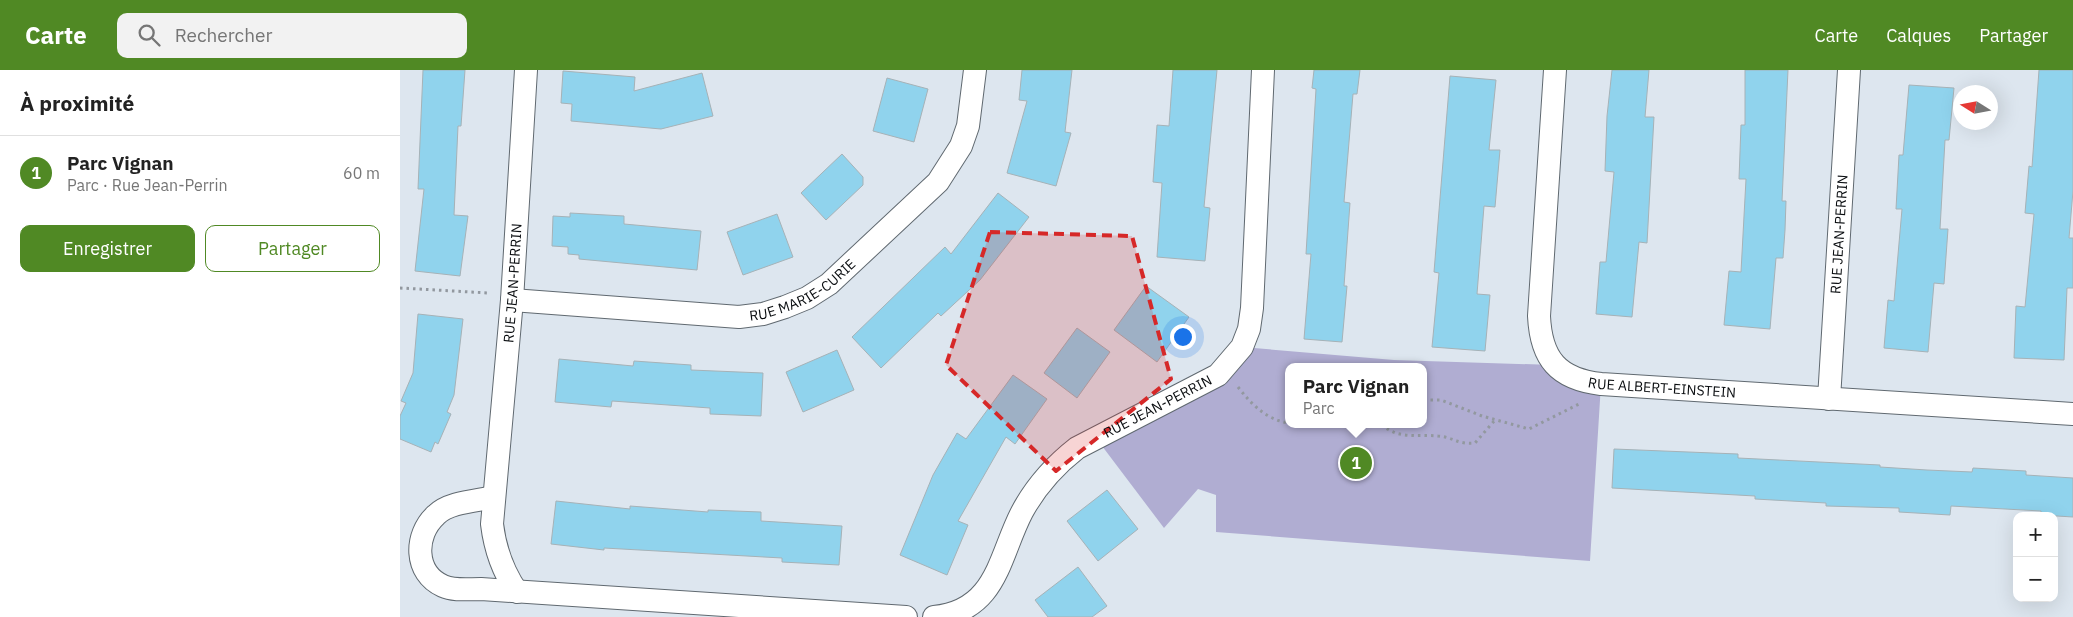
<!DOCTYPE html>
<html lang="fr">
<head>
<meta charset="utf-8">
<style>
  body { margin:0; font-family:"IBM Plex Sans",sans-serif; background:#f2f2f2; color:#222 }
  .controls { position:absolute; right:15px; bottom:15px; display:grid; overflow:hidden; border-radius:10px; box-shadow:0 5px 20px #0002 }
  .controls button { width:45px; height:45px; display:grid; place-items:center; padding:0; border:0; border-bottom:1px solid #e0e0e0; background:#fff; color:#222; font:25px sans-serif }
  .compass { position:absolute; left:1553px; top:15px; width:45px; height:45px; border-radius:50%; background:#fff; box-shadow:0 5px 20px #0002; rotate:281deg }
  .you { position:absolute; left:782px; top:266px; width:18px; height:18px; margin:-12px; border:4px solid #fff; border-radius:50%; background:#1a73e8; box-shadow:0 0 0 8px #1a73e833 }
  .badge { display:grid; place-items:center; width:32px; height:32px; border-radius:50%; background:#508924; color:#fff; font-size:16px; font-weight:700 }
  .pin { position:absolute; translate:-50% -50%; border:2px solid #fff; box-shadow:0 1px 5px #0006 }
  .popup { position:absolute; left:885px; top:293px; width:142px; height:65px; box-sizing:border-box; display:grid; place-content:center; border-radius:10px; background:#fff; filter:drop-shadow(0 1px 4px #0005); font-size:16px; white-space:nowrap; color:#767676 }
  .popup b { font-size:19px; color:#222 }
  .popup::after { content:''; position:absolute; left:50%; top:100%; margin-left:-10px; border:10px solid transparent; border-top-color:#fff }
  .list { margin:0; padding:0; list-style:none }
  h2 { display:flex; justify-content:space-between; align-items:center; height:65px; margin:0; padding:0 20px; font-size:21px }
  h2 small { font-size:16px; font-weight:400; color:#767676 }
  .list li { display:grid; grid-template-columns:32px 1fr auto; gap:15px; align-items:center; box-sizing:border-box; height:75px; padding:0 20px; border-top:1px solid #e0e0e0 }
  .list b { display:block; font-size:19px; white-space:nowrap }
  .list p { margin:0; font-size:16px; white-space:nowrap; color:#767676 }
  .list em { font-size:16px; font-style:normal; color:#767676 }
  .actions { display:flex; gap:10px; padding:15px 20px }
  .actions a { flex:1; padding:11px 0; border:1px solid #508924; border-radius:10px; text-align:center; font-size:18px; color:#508924 }
  .actions .main { background:#508924; color:#fff }
  .icon { flex:none; width:28px; height:28px; fill:none; stroke:currentColor; stroke-width:2; stroke-linecap:round; stroke-linejoin:round }
  .map { position:relative; flex:none; width:1673px; height:547px; overflow:hidden }
  header { display:flex; align-items:center; gap:30px; box-sizing:border-box; height:70px; padding:0 25px; background:#508924; color:#fff }
  header strong { font-size:24px }
  nav { display:flex; gap:28px; margin-inline-start:auto; font-size:18px }
  .search { width:350px; height:45px; background:#f2f2f2; display:flex; align-items:center; gap:12px; box-sizing:border-box; padding:0 18px; border-radius:10px; color:#767676; font-size:19px }
  main { display:flex }
  aside { flex:1; background:#fff }
  .map>svg:first-child { display:block }
  .green { fill:#b0add2; fill-rule:evenodd }
  .building { fill:#90d3ed; stroke:#a6b2b7 }
  .lines { fill:none; stroke-linecap:round; stroke-linejoin:round }
  .minor-casing { stroke:#606970; stroke-width:24 }
  .path { stroke:#92989f; stroke-width:3; stroke-dasharray:2.5 4; stroke-linecap:butt }
  .minor { stroke:#fff; stroke-width:22 }
  .marked { fill:#d62828; fill-opacity:0.2; stroke:#d62828; stroke-width:4; stroke-dasharray:10 6; stroke-linejoin:round }
  .labels { text-anchor:middle; stroke-width:4; stroke-linejoin:round; paint-order:stroke }
  .street-label { font-size:14px; fill:#0a0d10; stroke:#eaf3fc }
</style>
</head>
<body>
<header>
<strong>Carte</strong>
<div class="search"><svg class="icon" aria-label="search" viewBox="0 0 24 24"><circle cx="10" cy="10" r="6"/><path d="M15 15l6 6"/></svg>Rechercher</div>
<nav><a>Carte</a><a>Calques</a><a>Partager</a></nav>
</header>
<main>
<aside>
<h2>À proximité<small></small></h2>
<ul class="list">
<li><span class="badge">1</span><div><b>Parc Vignan</b><p>Parc · Rue Jean-Perrin</p></div><em>60 m</em></li>
</ul>
<div class="actions"><a class="main">Enregistrer</a><a>Partager</a></div>
</aside>
<div class="map">
<svg width="1673" height="547" viewBox="0 0 1673 547">
  <rect width="100%" height="100%" fill="#dde6ef"/>
  <path class="green" d="M842,277L994,290L1154,295L1201,314L1190,491L816,462V425L798,419L764,458L696,368ZM888,297H1024V354H888Z"/>
  <g class="building">
    <polygon points="23,0 65,0 61,56 58,56 54,145 68,146 60,206 15,201 24,119 18,119"/>
    <polygon points="622,0 672,0 665,62 671,63 656,116 607,103 627,31 619,30"/>
    <polygon points="773,0 817,0 804,137 810,138 805,191 757,187 762,113 753,112 757,55 769,56"/>
    <polygon points="914,0 960,0 957,24 953,24 944,132 950,133 944,216 947,216 942,272 904,269 911,184 906,184 916,19 912,18"/>
    <polygon points="1212,0 1249,0 1245,47 1254,47 1247,173 1239,172 1232,247 1196,244 1200,192 1206,192 1214,102 1205,101 1207,46"/>
    <polygon points="1345,0 1388,0 1382,131 1386,131 1385,160 1383,188 1376,188 1370,259 1324,255 1329,201 1341,202 1346,109 1339,109 1341,55 1345,55"/>
    <polygon points="1639,0 1673,0 1673,121 1669,168 1673,168 1673,218 1667,218 1664,290 1614,288 1616,236 1625,237 1634,144 1625,143 1629,96 1632,97"/>
    <polygon points="163,1 235,7 234,21 302,3 313,46 261,59 171,51 172,34 161,33"/>
    <polygon points="1050,6 1096,10 1089,80 1100,80 1095,137 1084,136 1077,224 1090,225 1085,281 1032,277 1039,203 1034,202"/>
    <polygon points="487,8 528,19 514,72 473,61"/>
    <polygon points="1509,15 1554,18 1549,70 1545,70 1540,159 1548,159 1544,214 1534,213 1528,282 1484,278 1488,230 1494,231 1502,139 1496,139 1499,85 1503,85"/>
    <polygon points="442,84 463,107 463,115 426,150 401,123"/>
    <polygon points="598,123 629,147 580,210 541,246 538,243 481,298 452,267 545,177 551,184"/>
    <polygon points="170,143 224,146 224,154 301,161 297,200 179,189 179,185 168,184 168,177 152,176 153,146 170,147"/>
    <polygon points="377,144 393,187 343,205 327,162"/>
    <polygon points="746,216 789,247 757,292 714,260"/>
    <polygon points="18,244 63,249 54,325 47,342 51,344 38,374 35,372 31,382 0,369 0,346 6,333 1,331 13,303"/>
    <polygon points="677,258 710,282 677,328 644,303"/>
    <polygon points="437,280 454,320 403,342 386,302"/>
    <polygon points="159,289 233,296 234,291 291,295 291,300 363,303 361,346 310,344 310,338 212,331 211,337 155,332"/>
    <polygon points="613,305 647,329 615,374 606,367 558,451 568,455 547,505 500,485 533,405 557,363 566,369"/>
    <polygon points="1214,379 1338,384 1338,388 1480,395 1480,397 1527,400 1572,402 1573,398 1626,401 1626,405 1673,408 1673,447 1641,445 1641,441 1551,436 1550,445 1499,442 1499,438 1426,436 1426,433 1355,429 1355,426 1212,418"/>
    <polygon points="707,420 738,459 698,491 667,451"/>
    <polygon points="156,431 230,439 230,436 308,442 308,440 361,442 361,451 442,456 439,495 382,492 382,488 204,478 204,480 151,474"/>
    <polygon points="678,497 707,536 692,547 648,547 635,530"/>
  </g>
  <g class="lines">
    <g class="minor-casing">
      <g id="minor">
        <path id="s1" d="M1155,0L1139,246C1141,289 1158,309 1201,314L1673,344"/>
        <path id="s2" d="M112,230L339,247L363,244L385,237L407,228L429,214L538,112L561,76L568,56L575,0"/>
        <path id="s3" d="M1429,329L1449,0"/>
        <path d="M94,427C76,431 49,432 36,445C14,465 14,503 43,516C54,521 68,519 81,519L506,547"/>
        <path id="s4" d="M117,522C102,500 95,479 92,454L112,230L126,0"/>
        <path id="s5" d="M534,547C597,541 599,486 622,442C636,416 654,396 677,378L818,305L842,277L849,259L852,238L863,0"/>
      </g>
    </g>
    <g class="path">
      <polyline points="0,218 89,223"/>
      <path d="M838,317C852,335 866,349 888,353"/>
      <polyline points="1024,330 1041,330 1082,346 1129,359 1179,334"/>
      <polyline points="896,354 911,354"/>
      <path d="M982,354C996,370 1019,364 1038,366C1053,367 1058,375 1075,373L1095,350"/>
    </g>
    <use href="#minor" class="minor"/>
  </g>
  <path class="marked" d="M590,162L732,166L771,309L656,401L546,295Z"/>
  <g class="labels">
    <g class="street-label">
      <text dy="5" stroke="none"><textPath href="#s3" startOffset="165">RUE JEAN-PERRIN</textPath></text>
      <text dy="5" stroke="none"><textPath href="#s4" startOffset="315">RUE JEAN-PERRIN</textPath></text>
      <text dy="5" stroke="none"><textPath href="#s2" startOffset="298">RUE MARIE-CURIE</textPath></text>
      <text dy="5" stroke="none"><textPath href="#s1" startOffset="411">RUE ALBERT-EINSTEIN</textPath></text>
      <text dy="5" stroke="none"><textPath href="#s5" startOffset="322">RUE JEAN-PERRIN</textPath></text>
    </g>
  </g>
</svg>
<div class="controls">
<button>+</button>
<button>−</button>
</div>
<svg class="compass" viewBox="-18 -18 36 36"><path d="M0-13l5 13h-10z" fill="#e53935"/><path d="M0 13l5-13h-10z" fill="#767676"/></svg>
<div class="you"></div>
<div class="pin badge" style="left:956px;top:393px">1</div>
<div class="popup"><b>Parc Vignan</b>Parc</div>
</div>
</main>
</body>
</html>
